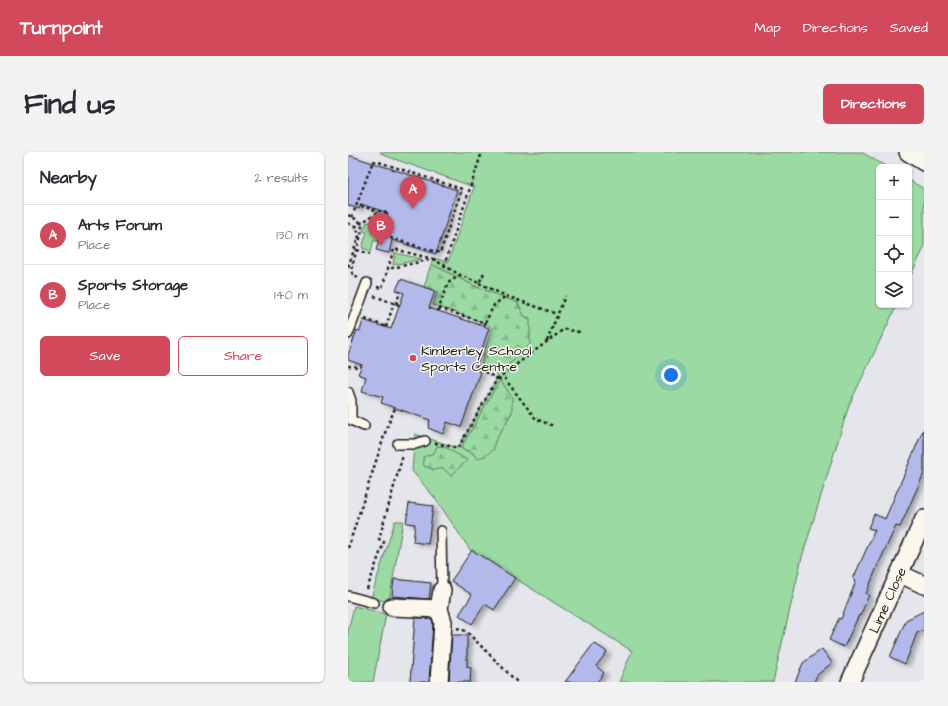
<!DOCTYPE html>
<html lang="en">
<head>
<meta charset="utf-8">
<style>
  body { margin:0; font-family:"Architects Daughter",sans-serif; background:#f2f2f3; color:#2b2b33 }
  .controls { position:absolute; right:12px; top:12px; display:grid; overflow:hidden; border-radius:6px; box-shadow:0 1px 3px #0004 }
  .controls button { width:36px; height:36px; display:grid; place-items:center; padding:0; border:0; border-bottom:1px solid #e1e1e2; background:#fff; color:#2b2b33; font:20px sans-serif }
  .you { position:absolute; left:323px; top:223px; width:14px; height:14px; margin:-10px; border:3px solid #fff; border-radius:50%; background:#1a73e8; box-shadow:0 0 0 6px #1a73e833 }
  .badge { display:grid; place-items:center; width:26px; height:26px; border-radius:50%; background:#d1495b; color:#fff; font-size:13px; font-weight:700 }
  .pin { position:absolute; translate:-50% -33px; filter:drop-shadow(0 1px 2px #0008) }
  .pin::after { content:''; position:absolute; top:21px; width:14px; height:12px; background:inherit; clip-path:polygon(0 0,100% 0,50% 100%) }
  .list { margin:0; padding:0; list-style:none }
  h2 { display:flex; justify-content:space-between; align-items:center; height:52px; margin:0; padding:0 16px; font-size:17px }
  h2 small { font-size:13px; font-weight:400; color:#7c7c81 }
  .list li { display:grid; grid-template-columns:26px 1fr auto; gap:12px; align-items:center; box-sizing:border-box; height:60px; padding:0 16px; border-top:1px solid #e1e1e2 }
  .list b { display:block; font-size:15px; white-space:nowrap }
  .list p { margin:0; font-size:13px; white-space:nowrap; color:#7c7c81 }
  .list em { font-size:13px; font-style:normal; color:#7c7c81 }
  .actions { display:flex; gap:8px; padding:12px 16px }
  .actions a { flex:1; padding:9px 0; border:1px solid #d1495b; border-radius:6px; text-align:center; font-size:14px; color:#d1495b }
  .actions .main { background:#d1495b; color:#fff }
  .icon { flex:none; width:22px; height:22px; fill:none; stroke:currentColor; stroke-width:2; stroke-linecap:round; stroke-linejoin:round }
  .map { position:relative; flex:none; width:576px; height:530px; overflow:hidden; border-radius:6px }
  header { display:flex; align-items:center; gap:24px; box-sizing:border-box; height:56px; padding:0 20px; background:#d1495b; color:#fff }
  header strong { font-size:19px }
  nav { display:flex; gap:22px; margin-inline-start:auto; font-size:14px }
  .intro { display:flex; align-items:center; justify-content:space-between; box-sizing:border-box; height:96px; padding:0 24px }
  h1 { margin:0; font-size:28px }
  .button { padding:10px 18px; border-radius:6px; background:#d1495b; color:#fff; font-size:14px; font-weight:700 }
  main { display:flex; gap:24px; padding:0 24px }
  aside { flex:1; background:#fff; border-radius:6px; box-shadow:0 1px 3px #0004 }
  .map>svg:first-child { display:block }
  .green { fill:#9bdaa3; stroke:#5c7b60; fill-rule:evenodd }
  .forest { fill:url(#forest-firs); stroke:#5c7b60 }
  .building { fill:#b3baeb; stroke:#1c1c1c; filter:url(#shadow) }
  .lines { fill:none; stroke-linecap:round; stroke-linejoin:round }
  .lane-casing { stroke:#1c1c1c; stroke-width:12 }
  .street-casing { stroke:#1c1c1c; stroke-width:20 }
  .path { stroke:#1c1c1c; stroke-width:2.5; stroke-dasharray:3 3; stroke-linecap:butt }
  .lane { stroke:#fbf7ec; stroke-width:9 }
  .street { stroke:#fbf7ec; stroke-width:17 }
  .poi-dot { fill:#d1495b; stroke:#fbf7ec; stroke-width:1.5 }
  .labels { text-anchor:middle; stroke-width:3; stroke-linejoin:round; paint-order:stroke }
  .poi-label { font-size:14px; fill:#1c1c1c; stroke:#fbf7ec; text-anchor:start }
  .street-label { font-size:14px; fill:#1c1c1c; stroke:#fbf7ec }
</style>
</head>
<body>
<header>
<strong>Turnpoint</strong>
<nav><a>Map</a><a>Directions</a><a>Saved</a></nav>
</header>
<div class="intro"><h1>Find us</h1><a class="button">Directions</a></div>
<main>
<aside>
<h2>Nearby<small>2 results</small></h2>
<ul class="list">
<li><span class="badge">A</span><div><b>Arts Forum</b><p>Place</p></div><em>130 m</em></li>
<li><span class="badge">B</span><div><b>Sports Storage</b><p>Place</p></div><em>140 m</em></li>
</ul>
<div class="actions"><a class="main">Save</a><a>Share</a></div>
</aside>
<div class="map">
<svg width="576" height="530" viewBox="0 0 576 530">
  <defs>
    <pattern id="forest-firs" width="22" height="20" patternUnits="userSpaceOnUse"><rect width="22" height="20" fill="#9bdaa3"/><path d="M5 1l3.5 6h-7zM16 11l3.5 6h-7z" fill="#85ba8c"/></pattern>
    <filter id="shadow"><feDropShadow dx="4.5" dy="2.5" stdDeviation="2" flood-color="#0004"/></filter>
  </defs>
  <rect width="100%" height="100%" fill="#e5e5ec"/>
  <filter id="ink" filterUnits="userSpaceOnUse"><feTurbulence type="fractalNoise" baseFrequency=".025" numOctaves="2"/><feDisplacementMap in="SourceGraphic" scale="8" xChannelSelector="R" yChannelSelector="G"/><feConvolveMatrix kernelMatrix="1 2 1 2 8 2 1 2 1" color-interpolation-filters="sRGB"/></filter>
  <g filter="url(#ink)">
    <g class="green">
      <path d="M32,0H513L539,15H531V153H549L501,253L454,405L425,530H271L284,499L123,399L87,346L64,319L67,282L110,296L149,227V222L173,202L176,164L170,151L129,135L83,112L85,106L100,110L126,35L38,4ZM164,260L146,291L129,307L125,301L114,297Z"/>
      <polygon points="561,28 576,37 576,96 561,127"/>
      <polygon points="27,69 27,72 33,83 31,90 26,88 23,99 14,96 19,80 15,79 18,71"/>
      <polygon points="47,101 74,107 45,113"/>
      <polygon points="47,369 55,369 41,450 23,446"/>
      <polygon points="6,454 38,462 25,530 0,530 0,479"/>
    </g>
    <g class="forest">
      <polygon points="83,112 129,135 170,151 176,164 182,166 182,192 173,202 149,222 134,213 134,207 144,176 137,171 85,153 89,140 76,135"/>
      <polygon points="153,229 164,245 164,260 146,291 146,297 137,304 129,307 125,301 113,296 150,231"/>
      <polygon points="89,294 97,295 119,308 103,324 95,316 86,318 76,314 75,305 86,301"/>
    </g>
    <g class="building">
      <polygon points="0,3 109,38 88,102 44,88 41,101 28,98 40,61 13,52 11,57 0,53"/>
      <polygon points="53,127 87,139 81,156 141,176 127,217 133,220 113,275 99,270 95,282 80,276 82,268 33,251 35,245 14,239 18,225 10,222 14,213 0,208 0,203 9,178 12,179 15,168 43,177 56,141 48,138"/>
      <polygon points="576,276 576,321 552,375 548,374 529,415 518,442 521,443 512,464 511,463 496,495 481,488 491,466 493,467 508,429 505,427 527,378 520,376 526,362 537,367"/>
      <polygon points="61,351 85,354 80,392 65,390 67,372 58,371"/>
      <polygon points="124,398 167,426 146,458 137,452 124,472 111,463 124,443 103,429"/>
      <polygon points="46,427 83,431 81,447 44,444"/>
      <polygon points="576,459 576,478 569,481 557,512 542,505 558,468"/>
      <polygon points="67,466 79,466 79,468 80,467 84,467 85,471 81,530 62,530"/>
      <polygon points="104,483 119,483 119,515 123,516 122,530 101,530"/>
      <polygon points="246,491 259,500 248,514 256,521 249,530 217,530"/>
      <polygon points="474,497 484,511 469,523 466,530 447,530 455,511"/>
    </g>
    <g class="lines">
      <g class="lane-casing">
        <g id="lane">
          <polyline points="0,182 19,131"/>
          <polyline points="0,240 3,249 3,268 16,274"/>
          <polyline points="50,292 67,292 77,289"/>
          <polyline points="93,379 94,438"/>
          <polyline points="0,444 26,451"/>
        </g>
      </g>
      <g class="street-casing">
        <g id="street">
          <polyline points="560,0 576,10"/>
          <polyline points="552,422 576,433"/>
          <polyline points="44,455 91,457"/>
          <polyline points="91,530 95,470 91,457 94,438"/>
          <path id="s1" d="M502,530L576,367"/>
        </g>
      </g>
      <g class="path">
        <polyline points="0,63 10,68 14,73 13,83 3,118 5,123 10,126"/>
        <polyline points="4,65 25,9 34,11 114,37 92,101 36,84 37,82 32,80 38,61 9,53"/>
        <polyline points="0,71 9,76 11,84 0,115"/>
        <polyline points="7,75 30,60 32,61"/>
        <polyline points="9,98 22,102"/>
        <polyline points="85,107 112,123 131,131 136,121"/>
        <polyline points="96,114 134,0"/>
        <polyline points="131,131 158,144 209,162"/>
        <polyline points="29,135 34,136 46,97 85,107 40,117"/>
        <polyline points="26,144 51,153"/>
        <polyline points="48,152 52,140"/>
        <polyline points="91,156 137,171 136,175"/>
        <polyline points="90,159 100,131 112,123"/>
        <polyline points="17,167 39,175"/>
        <polyline points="137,171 146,153 158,144"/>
        <polyline points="38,175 46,151"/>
        <polyline points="199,189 217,144"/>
        <polyline points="0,214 13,215"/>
        <polyline points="149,227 216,177 231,180 230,182"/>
        <polyline points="150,227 157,227 188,267 203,273 204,270"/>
        <polyline points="87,291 110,296 149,227 128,214"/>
        <polyline points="0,396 38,278 47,256"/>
        <polyline points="19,437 36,390 31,387 55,303"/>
        <polyline points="109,476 118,479 169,530"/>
      </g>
      <use href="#lane" class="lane"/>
      <use href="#street" class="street"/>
    </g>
  </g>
  <circle class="poi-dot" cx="65" cy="206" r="4"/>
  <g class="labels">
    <g class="poi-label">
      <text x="73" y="203">Kimberley School<tspan x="73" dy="16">Sports Centre</tspan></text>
    </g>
    <g class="street-label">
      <text dy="5" stroke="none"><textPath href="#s1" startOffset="90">Lime Close</textPath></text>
    </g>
  </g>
</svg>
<div class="controls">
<button>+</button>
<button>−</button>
<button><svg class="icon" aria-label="locate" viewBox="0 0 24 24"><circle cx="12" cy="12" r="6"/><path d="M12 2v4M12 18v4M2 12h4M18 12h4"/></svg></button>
<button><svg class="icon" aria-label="layers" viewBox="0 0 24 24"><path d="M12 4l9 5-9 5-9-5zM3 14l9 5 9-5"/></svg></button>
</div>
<div class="you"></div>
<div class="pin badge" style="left:65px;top:57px">A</div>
<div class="pin badge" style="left:33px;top:94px">B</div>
</div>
</main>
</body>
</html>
